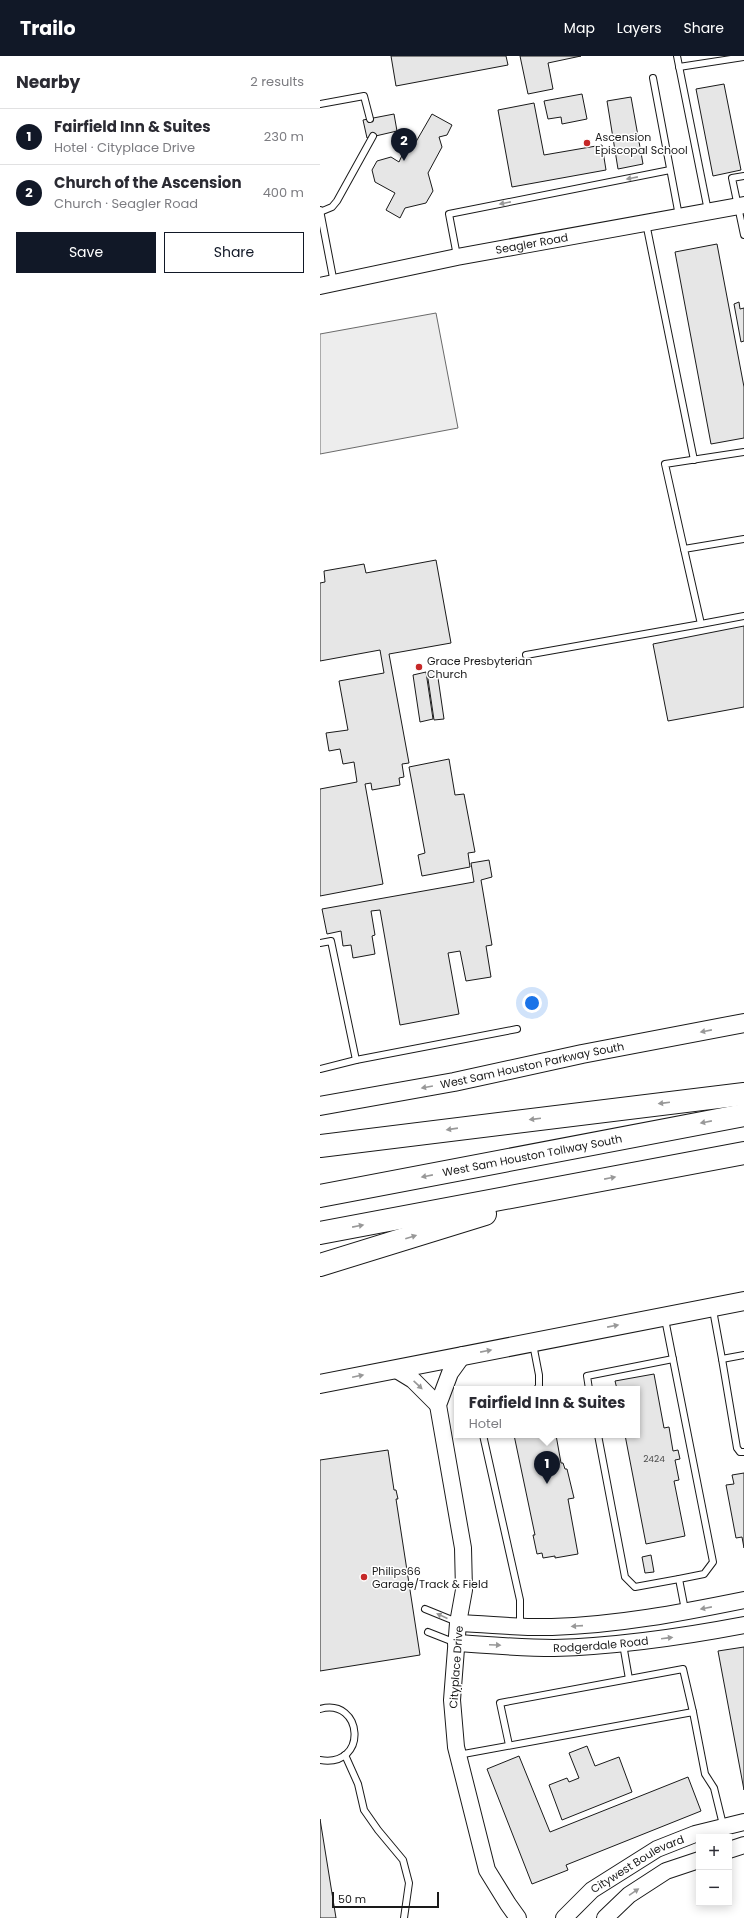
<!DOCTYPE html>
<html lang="en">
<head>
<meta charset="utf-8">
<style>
  body { margin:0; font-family:Poppins,sans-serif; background:#f7f7f7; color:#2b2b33 }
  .controls { position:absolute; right:12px; bottom:12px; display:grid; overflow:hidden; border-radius:0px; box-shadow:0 2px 10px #0003 }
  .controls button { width:36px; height:36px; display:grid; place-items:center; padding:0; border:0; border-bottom:1px solid #e1e1e2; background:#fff; color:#2b2b33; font:20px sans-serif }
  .scale { position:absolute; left:12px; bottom:10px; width:107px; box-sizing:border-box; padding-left:4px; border:2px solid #1a1a1a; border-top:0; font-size:11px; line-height:14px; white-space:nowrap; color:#1a1a1a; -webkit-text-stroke:3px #fff; paint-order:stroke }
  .you { position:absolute; left:212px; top:947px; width:14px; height:14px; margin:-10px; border:3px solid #fff; border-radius:50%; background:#1a73e8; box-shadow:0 0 0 6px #1a73e833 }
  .badge { display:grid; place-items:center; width:26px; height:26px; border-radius:50%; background:#111827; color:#fff; font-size:13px; font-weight:700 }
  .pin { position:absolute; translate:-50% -33px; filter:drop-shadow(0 1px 2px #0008) }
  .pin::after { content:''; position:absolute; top:21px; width:14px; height:12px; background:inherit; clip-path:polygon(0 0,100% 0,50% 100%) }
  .popup { position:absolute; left:134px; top:1330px; width:186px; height:52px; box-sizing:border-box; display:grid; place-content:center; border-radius:0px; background:#fff; filter:drop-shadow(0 1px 3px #0005); font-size:13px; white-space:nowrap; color:#7c7c81 }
  .popup b { font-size:15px; color:#2b2b33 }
  .popup::after { content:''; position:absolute; left:50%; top:100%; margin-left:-8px; border:8px solid transparent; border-top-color:#fff }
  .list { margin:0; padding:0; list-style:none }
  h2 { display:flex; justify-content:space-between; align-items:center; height:52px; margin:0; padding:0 16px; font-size:17px }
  h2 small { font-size:13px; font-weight:400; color:#7c7c81 }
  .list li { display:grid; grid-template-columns:26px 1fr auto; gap:12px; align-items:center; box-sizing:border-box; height:56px; padding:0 16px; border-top:1px solid #e1e1e2 }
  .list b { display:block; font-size:15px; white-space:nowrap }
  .list p { margin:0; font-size:13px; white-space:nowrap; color:#7c7c81 }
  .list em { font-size:13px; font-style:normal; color:#7c7c81 }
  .actions { display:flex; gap:8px; padding:12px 16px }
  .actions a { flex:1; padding:9px 0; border:1px solid #111827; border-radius:0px; text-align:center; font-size:14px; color:#111827 }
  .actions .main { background:#111827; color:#fff }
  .map { position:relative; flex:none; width:424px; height:1862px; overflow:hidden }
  header { display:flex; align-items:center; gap:24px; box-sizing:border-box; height:56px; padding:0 20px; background:#111827; color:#fff }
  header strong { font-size:19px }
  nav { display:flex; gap:22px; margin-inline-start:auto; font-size:14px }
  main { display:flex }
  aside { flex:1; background:#fff }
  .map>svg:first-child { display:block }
  .built { fill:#ededed; stroke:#6a6a6a }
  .building { fill:#e6e6e6; stroke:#1a1a1a }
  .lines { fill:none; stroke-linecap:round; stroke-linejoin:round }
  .service-casing { stroke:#1a1a1a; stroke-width:8 }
  .tertiary-casing { stroke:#1a1a1a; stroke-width:18 }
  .secondary-casing { stroke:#1a1a1a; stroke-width:20 }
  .motorway-casing { stroke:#1a1a1a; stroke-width:24 }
  .service { stroke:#fff; stroke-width:6 }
  .tertiary { stroke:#fff; stroke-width:16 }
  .secondary { stroke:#fff; stroke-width:18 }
  .motorway { stroke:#fff; stroke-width:22 }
  .oneway { fill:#989898 }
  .poi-dot { fill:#c62828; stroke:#fff; stroke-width:1.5 }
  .labels { text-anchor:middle; stroke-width:3; stroke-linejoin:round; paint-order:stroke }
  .number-label { font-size:9px; fill:#4d4d4d }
  .poi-label { font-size:11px; fill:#1a1a1a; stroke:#fff; text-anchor:start }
  .street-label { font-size:11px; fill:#1a1a1a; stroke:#fff }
</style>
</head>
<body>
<header>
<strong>Trailo</strong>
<nav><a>Map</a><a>Layers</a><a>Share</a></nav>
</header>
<main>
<aside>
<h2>Nearby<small>2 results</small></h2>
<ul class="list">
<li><span class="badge">1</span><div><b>Fairfield Inn &amp; Suites</b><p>Hotel · Cityplace Drive</p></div><em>230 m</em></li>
<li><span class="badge">2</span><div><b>Church of the Ascension</b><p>Church · Seagler Road</p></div><em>400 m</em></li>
</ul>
<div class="actions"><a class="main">Save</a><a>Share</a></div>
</aside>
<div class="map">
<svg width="424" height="1862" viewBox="0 0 424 1862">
  <rect width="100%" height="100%" fill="#fff"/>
  <polygon class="built" points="116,257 138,372 0,398 0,278"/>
  <g class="building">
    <polygon points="71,0 186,0 188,9 76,30"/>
    <polygon points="200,0 261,0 228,7 233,33 208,38"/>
    <polygon points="404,28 421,114 393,120 376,33"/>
    <polygon points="262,38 267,63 242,68 241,61 228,63 224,45"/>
    <polygon points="311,41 323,108 298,113 287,45"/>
    <polygon points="214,47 224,99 282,89 286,114 192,131 178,54"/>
    <polygon points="74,58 77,75 47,82 43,64"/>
    <polygon points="112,58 132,69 127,79 119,81 122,91 108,117 113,135 106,147 85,152 80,162 66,154 75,137 55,126 52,114 57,105 71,101 79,106 85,93 93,91"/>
    <polygon points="397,188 424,331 424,382 391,388 355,196"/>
    <polygon points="419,246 420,253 424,252 424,285 421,286 414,248"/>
    <polygon points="116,504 131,587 69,598 89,707 82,708 84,721 79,722 80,729 52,734 51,727 45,728 63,828 0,840 0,733 37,726 34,706 23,708 20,693 9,695 6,677 28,674 19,625 64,617 60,594 0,605 0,527 5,526 4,515 44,508 46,517"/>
    <polygon points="424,570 424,651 348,665 333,588"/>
    <polygon points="117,615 124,663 114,664 107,616"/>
    <polygon points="106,616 113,663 100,666 93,619"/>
    <polygon points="129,703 135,739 144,738 155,796 148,797 150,811 102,820 98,799 105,797 89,711"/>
    <polygon points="169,804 172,821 161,824 172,889 166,890 171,921 146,925 140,895 128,897 139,958 80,969 60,854 51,855 55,879 52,880 55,898 33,902 31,889 23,890 21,875 7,878 2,853 154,826 151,807"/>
    <polygon points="334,1318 344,1372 349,1371 353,1395 358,1394 360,1403 355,1404 359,1424 354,1425 365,1480 326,1488 305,1379 317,1379 317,1333 297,1333 295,1325"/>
    <polygon points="194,1379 236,1379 241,1407 243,1407 245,1413 247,1413 254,1442 248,1443 258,1498 235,1502 235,1500 223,1502 222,1497 217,1498 213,1479 215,1479"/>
    <polygon points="68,1394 74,1434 76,1434 78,1443 76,1443 100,1599 0,1615 0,1404"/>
    <polygon points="424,1417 424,1492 422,1481 416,1482 406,1429 414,1428 412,1419"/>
    <polygon points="331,1499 334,1516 325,1517 322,1501"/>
    <polygon points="424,1591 424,1734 398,1595"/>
    <polygon points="267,1690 275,1710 299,1701 312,1736 242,1764 229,1729 247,1722 249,1726 259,1722 249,1697"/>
    <polygon points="199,1700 230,1776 368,1721 381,1755 246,1809 248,1814 212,1828 167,1713"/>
    <polygon points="0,1763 16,1862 0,1862"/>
  </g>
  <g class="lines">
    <g class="service-casing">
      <g id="service">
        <polyline points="357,0 388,155"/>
        <polyline points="359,11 424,1"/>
        <polyline points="333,22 359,160"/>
        <polyline points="0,48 44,40 50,63"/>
        <polyline points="424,120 412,122 424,179"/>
        <polyline points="0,154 14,227"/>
        <polyline points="0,156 12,151 17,145 53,80"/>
        <polyline points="326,167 374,404"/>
        <polyline points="137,200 129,158 350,114"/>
        <polyline points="424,483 364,493 381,568 424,560"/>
        <polyline points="364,493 345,408 424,396"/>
        <polyline points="206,599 381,568"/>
        <polyline points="0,887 11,885 36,1004 197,973"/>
        <polyline points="0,1013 36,1004"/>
        <polyline points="393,1254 402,1303 424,1299"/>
        <polyline points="345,1263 393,1506 384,1518 359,1523 365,1554"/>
        <polyline points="213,1288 219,1319 219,1330 217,1333"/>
        <polyline points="402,1303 417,1392 420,1396 424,1396"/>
        <polyline points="269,1333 267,1320 353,1303"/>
        <polyline points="163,1379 200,1544 200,1570"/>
        <polyline points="278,1379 305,1521 315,1531 359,1523"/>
        <polyline points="105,1553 137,1566"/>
        <polyline points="108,1576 136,1587"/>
        <polyline points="303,1588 309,1623"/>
        <path d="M0,1653C43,1641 49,1712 0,1704"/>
        <polyline points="189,1689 180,1647 363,1613 373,1656"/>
        <polyline points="25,1699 38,1728 44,1754 58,1774 83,1804 89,1827 84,1862"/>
        <polyline points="138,1699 373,1656 385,1718 394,1732 406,1781"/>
      </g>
    </g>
    <g class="tertiary-casing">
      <g id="tertiary">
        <path id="s1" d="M0,230L137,201L424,149"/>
        <polyline points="143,1299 130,1317 118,1349 143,1492 144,1534 138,1567 132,1644 136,1691 167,1814 188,1848 198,1862"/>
        <polyline points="75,1313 93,1324 118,1349"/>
        <path d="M138,1567C169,1568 201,1572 232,1571C297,1569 360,1557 424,1544"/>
        <path id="s2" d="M136,1587C168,1589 201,1592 234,1592C298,1590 361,1581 424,1569"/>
        <polyline points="409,1794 424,1789"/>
        <path id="s3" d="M244,1862L272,1834L337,1793L375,1778L424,1766"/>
        <polyline points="285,1862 309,1839 346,1815 379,1804"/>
      </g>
    </g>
    <g class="secondary-casing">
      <g id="secondary">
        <path id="s4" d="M0,1050L134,1026L262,998L424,967"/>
        <polyline points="0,1328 424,1245"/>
      </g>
    </g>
    <g class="motorway-casing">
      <g id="motorway">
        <polyline points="0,1090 424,1038"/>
        <path id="s5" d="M0,1140L424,1059"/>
        <polyline points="0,1177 424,1097"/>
        <polyline points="0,1209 165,1158"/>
      </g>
    </g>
    <use href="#service" class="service"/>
    <use href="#tertiary" class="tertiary"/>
    <use href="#secondary" class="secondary"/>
    <use href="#motorway" class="motorway"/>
  </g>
  <defs><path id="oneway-solid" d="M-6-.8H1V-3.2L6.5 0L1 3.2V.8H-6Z"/></defs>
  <g class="oneway">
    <use href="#oneway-solid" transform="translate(312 122) rotate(169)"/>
    <use href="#oneway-solid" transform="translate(185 147) rotate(169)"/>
    <use href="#oneway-solid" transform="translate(386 975) rotate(169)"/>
    <use href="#oneway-solid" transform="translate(107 1031) rotate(170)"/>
    <use href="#oneway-solid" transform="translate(344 1047) rotate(173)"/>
    <use href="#oneway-solid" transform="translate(215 1063) rotate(173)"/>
    <use href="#oneway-solid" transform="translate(386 1066) rotate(169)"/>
    <use href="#oneway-solid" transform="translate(132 1073) rotate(172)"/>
    <use href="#oneway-solid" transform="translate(107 1120) rotate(169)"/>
    <use href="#oneway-solid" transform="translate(290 1122) rotate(-11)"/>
    <use href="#oneway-solid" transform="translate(38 1170) rotate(-11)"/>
    <use href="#oneway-solid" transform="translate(91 1181) rotate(-17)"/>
    <use href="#oneway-solid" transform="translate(293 1270) rotate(-11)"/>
    <use href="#oneway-solid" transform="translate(166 1295) rotate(-11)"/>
    <use href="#oneway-solid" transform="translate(38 1320) rotate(-12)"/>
    <use href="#oneway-solid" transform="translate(98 1329) rotate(43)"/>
    <use href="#oneway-solid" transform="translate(386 1552) rotate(169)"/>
    <use href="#oneway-solid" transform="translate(122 1560) rotate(-156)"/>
    <use href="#oneway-solid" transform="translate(257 1570) rotate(176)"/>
    <use href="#oneway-solid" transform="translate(347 1582) rotate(-7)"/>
    <use href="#oneway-solid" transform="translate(175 1589) rotate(3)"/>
    <use href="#oneway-solid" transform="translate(314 1836) rotate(-34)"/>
  </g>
  <g class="poi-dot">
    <circle cx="267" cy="87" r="4"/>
    <circle cx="99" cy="611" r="4"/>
    <circle cx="44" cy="1521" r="4"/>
  </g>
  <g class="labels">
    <g class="number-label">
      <text x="334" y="1406">2424</text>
    </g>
    <g class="poi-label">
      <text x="275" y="85">Ascension<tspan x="275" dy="13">Episcopal School</tspan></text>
      <text x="107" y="609">Grace Presbyterian<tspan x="107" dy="13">Church</tspan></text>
      <text x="52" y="1519">Philips66<tspan x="52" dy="13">Garage/Track &amp; Field</tspan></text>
    </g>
    <g class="street-label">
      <text dy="4" stroke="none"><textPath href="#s1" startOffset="216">Seagler Road</textPath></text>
      <text dy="4" stroke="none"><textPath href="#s4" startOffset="216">West Sam Houston Parkway South</textPath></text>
      <text dy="4" stroke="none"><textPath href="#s5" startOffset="216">West Sam Houston Tollway South</textPath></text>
      <text dy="4" stroke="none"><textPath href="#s2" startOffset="145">Rodgerdale Road</textPath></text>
      <text transform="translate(136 1611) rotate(-86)" y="4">Cityplace Drive</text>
      <text dy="4" stroke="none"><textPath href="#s3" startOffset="92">Citywest Boulevard</textPath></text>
    </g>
  </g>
</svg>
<div class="controls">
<button>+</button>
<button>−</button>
</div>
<div class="scale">50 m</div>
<div class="you"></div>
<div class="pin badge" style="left:227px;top:1428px">1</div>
<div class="popup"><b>Fairfield Inn &amp; Suites</b>Hotel</div>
<div class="pin badge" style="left:84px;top:105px">2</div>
</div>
</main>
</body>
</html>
